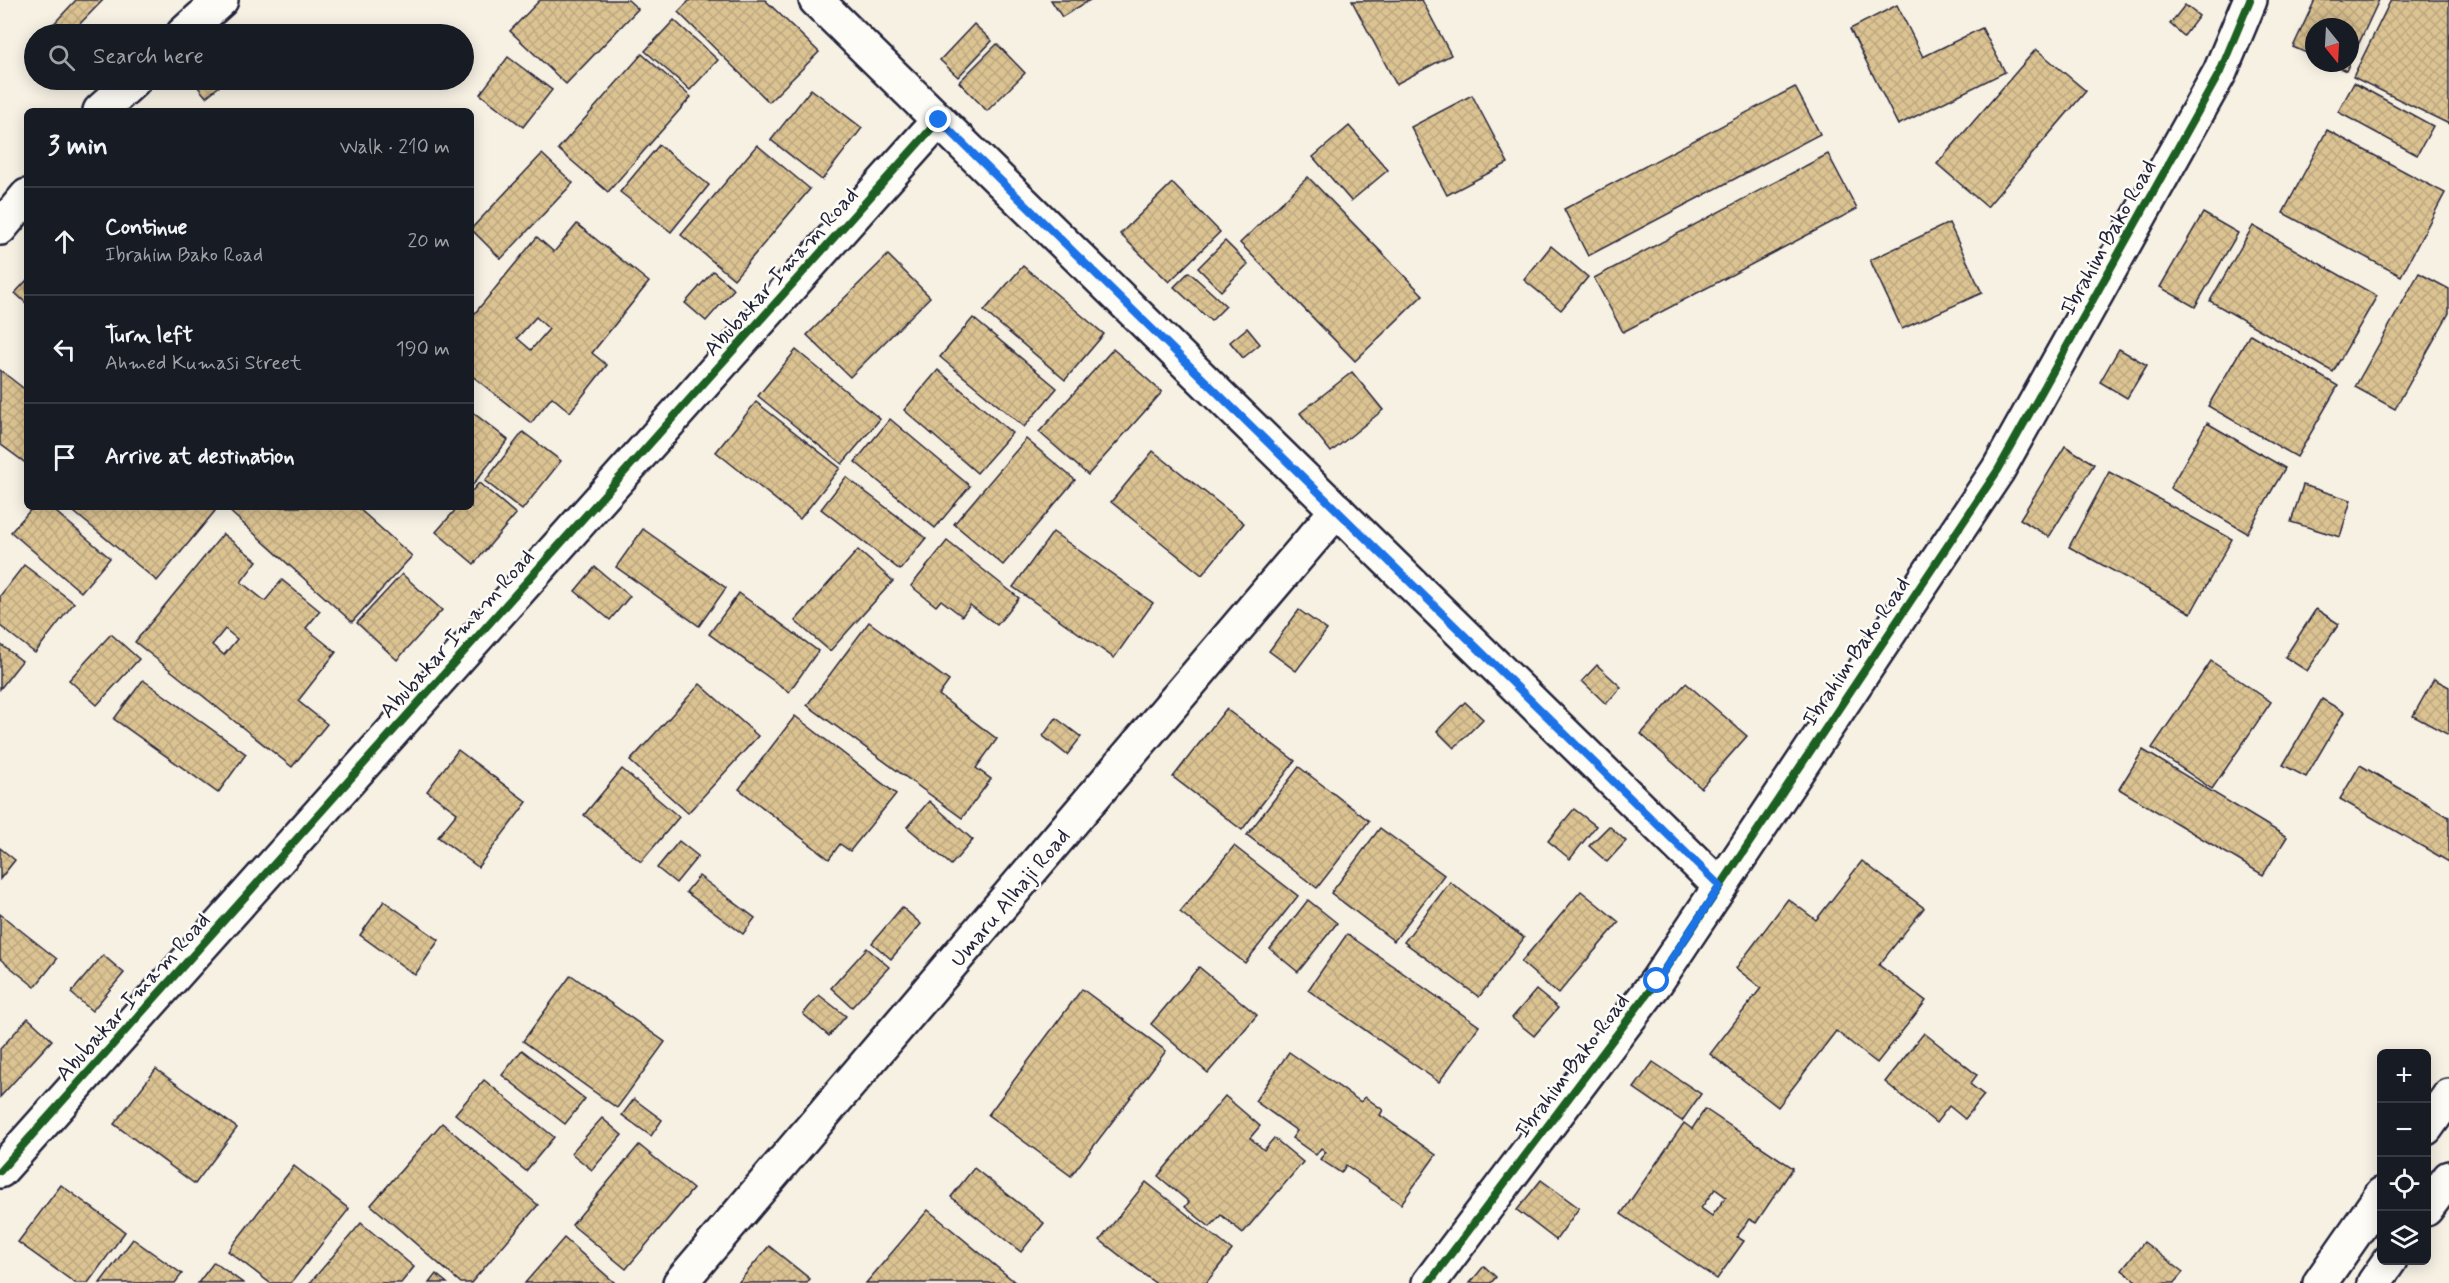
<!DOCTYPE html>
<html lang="en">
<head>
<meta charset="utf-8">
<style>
  body { margin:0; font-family:Mynerve,sans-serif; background:#20242c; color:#f1f3f6 }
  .controls { position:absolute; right:18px; bottom:18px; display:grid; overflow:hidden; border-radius:9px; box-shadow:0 3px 15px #0003 }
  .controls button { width:54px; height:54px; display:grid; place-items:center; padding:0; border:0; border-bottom:2px solid #363941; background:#171b24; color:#f1f3f6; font:30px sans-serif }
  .compass { position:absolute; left:2305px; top:18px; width:54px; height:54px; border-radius:50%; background:#171b24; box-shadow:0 3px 15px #0003; rotate:162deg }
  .stop { position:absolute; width:18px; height:18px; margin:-14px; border:4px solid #1a73e8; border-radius:50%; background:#fff }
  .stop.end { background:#1a73e8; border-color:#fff; box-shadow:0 2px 6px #0008 }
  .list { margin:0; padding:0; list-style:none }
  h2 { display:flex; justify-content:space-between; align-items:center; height:78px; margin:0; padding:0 24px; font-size:26px }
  h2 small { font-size:20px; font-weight:400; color:#9ea1a6 }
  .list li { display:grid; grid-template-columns:39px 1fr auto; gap:18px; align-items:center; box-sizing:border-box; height:108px; padding:0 24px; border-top:2px solid #363941 }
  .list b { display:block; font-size:22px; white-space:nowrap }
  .list p { margin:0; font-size:20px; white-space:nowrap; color:#9ea1a6 }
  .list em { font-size:20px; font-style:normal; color:#9ea1a6 }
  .icon { flex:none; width:33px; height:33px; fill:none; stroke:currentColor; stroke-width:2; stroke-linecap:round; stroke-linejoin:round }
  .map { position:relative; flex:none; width:2449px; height:1283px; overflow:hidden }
  .search { position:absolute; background:#171b24; box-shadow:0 3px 15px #0003; left:24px; top:24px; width:450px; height:66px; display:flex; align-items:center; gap:15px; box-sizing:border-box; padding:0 21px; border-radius:33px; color:#9ea1a6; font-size:22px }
  .panel { position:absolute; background:#171b24; box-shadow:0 3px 15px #0003; left:24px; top:108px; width:450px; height:402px; border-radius:9px }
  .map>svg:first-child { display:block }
  .building { fill:url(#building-cross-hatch); stroke:#22223b; stroke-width:1.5; fill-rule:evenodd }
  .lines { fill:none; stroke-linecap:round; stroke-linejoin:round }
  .minor-casing { stroke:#22223b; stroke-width:38 }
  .trunk-casing { stroke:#22223b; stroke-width:38 }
  .minor { stroke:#fdfcf7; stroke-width:33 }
  .trunk { stroke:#fdfcf7; stroke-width:33 }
  .cycleway-casing { stroke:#fdfcf7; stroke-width:11 }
  .cycleway { stroke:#1b5e20; stroke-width:8 }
  .route { stroke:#1a73e8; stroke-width:8 }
  .labels { text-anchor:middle; stroke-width:5; stroke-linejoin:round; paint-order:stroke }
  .street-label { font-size:22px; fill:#22223b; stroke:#fdfcf7 }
</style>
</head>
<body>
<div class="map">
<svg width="2449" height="1283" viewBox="0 0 2449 1283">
  <defs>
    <pattern id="building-cross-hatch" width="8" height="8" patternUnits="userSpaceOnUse" patternTransform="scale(1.5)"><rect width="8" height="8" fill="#dcc392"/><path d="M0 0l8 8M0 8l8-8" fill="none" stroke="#bca77f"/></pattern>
  </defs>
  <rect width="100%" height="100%" fill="#f6f1e3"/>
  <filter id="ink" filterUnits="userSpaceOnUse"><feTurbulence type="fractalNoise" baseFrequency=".0167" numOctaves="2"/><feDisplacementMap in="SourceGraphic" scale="12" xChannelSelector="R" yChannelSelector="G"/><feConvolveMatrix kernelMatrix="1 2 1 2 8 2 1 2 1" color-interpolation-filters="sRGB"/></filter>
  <g filter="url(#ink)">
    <g class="building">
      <polygon points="76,0 103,0 70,34 53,34 48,30"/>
      <polygon points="540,0 628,0 638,9 566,84 510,31"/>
      <polygon points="690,0 765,0 819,52 769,102 678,12"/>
      <polygon points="1051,0 1090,0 1062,17"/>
      <polygon points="1422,0 1451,55 1396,84 1352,1"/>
      <polygon points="2315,0 2379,0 2346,71 2329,63 2350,63 2350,27 2314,27 2314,56 2293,47"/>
      <polygon points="2391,0 2449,0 2449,124 2353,77"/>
      <polygon points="1897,5 1923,57 1982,28 2005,72 1898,125 1850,29"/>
      <polygon points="2185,5 2199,16 2184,36 2170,24"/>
      <polygon points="674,20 718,60 690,90 645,51"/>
      <polygon points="974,24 992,41 958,77 940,60"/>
      <polygon points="997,44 1025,73 987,111 959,82"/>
      <polygon points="2036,49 2086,91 1987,207 1937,164"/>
      <polygon points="642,54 691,97 608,192 558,149"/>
      <polygon points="508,57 552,90 523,127 480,94"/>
      <polygon points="205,80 227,80 206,97 197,86"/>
      <polygon points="2354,83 2433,126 2417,155 2338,112"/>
      <polygon points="1795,87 1820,134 1588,256 1564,209"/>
      <polygon points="811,89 862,128 822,180 771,140"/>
      <polygon points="1472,95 1508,163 1447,195 1411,127"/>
      <polygon points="1349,126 1388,170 1351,201 1313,157"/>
      <polygon points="2327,130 2445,193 2401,276 2283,213"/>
      <polygon points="659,145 709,185 671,232 620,192"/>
      <polygon points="757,145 810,189 734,279 681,235"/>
      <polygon points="542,154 573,183 501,259 471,229"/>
      <polygon points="1828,154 1857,209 1623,332 1594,278"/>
      <polygon points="1308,177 1423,295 1355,361 1240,243"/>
      <polygon points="1172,183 1220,232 1169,282 1120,234"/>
      <polygon points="2203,213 2238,233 2195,307 2160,287"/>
      <polygon points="1949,223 1982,293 1902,329 1870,260"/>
      <path d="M577,224L649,282L592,353L607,365L570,412L552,397L531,423L471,375V318L537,237L554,252ZM536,317L549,329L531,350L517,338Z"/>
      <polygon points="2253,226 2377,296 2333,372 2210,301"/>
      <polygon points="1225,241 1248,264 1221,291 1198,268"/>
      <polygon points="1551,246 1588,277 1561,310 1524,280"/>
      <polygon points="888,255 930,297 850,377 807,335"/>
      <polygon points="1023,266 1104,334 1065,380 984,311"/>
      <polygon points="713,271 734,289 706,321 685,303"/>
      <polygon points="1189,272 1226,306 1211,321 1174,287"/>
      <polygon points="2419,273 2449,289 2449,313 2395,409 2355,387"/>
      <polygon points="27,280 27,304 15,293"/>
      <polygon points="973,318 1057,388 1024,427 940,357"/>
      <polygon points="1247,328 1260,344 1243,358 1230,342"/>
      <polygon points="2250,334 2338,386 2297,457 2208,406"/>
      <polygon points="1113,349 1162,392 1088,475 1039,432"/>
      <polygon points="2119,349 2147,365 2127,398 2100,382"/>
      <polygon points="796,350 880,419 842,464 758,396"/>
      <polygon points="0,370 27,391 27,464 0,444"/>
      <polygon points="938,370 1012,433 977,473 904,410"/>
      <polygon points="1352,372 1383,410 1331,452 1300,413"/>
      <polygon points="756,402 840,468 800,519 716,452"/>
      <polygon points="471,411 508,440 471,487"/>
      <polygon points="890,419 970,486 935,528 855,462"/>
      <polygon points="2207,423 2285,468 2247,533 2170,488"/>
      <polygon points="523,432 561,461 522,510 485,481"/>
      <polygon points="1026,439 1075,480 1003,565 954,524"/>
      <polygon points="2065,446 2094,464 2049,537 2020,519"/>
      <polygon points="1153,451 1244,523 1202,575 1111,502"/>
      <polygon points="2109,472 2232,539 2191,613 2069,547"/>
      <polygon points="846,477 926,538 900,570 821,509"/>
      <polygon points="479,483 516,514 474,564 436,532 458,507 471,507 471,492"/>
      <polygon points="2303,485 2351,500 2340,537 2291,522"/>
      <polygon points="33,507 50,507 110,558 81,592 11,532"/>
      <polygon points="68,507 210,507 215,511 157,581"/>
      <polygon points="225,507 357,507 412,556 352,622"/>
      <polygon points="643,529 726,588 699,626 616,567"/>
      <polygon points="1053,532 1153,603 1114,658 1013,587"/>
      <path d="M223,534L257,561L241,582L265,601L282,580L320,611L306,628L336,652L298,701L327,724L292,767L135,642ZM225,629L237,639L224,655L212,645Z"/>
      <polygon points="947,541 1019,598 997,625 970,605 962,616 941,600 936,606 911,586"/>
      <polygon points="858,550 893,581 830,651 795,621"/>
      <polygon points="24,565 74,603 35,653 0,626 0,596"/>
      <polygon points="595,567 630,596 610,620 575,591"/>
      <polygon points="402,574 442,610 397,660 357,623"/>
      <polygon points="739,593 818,651 789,692 709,634"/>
      <polygon points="2316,609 2339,624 2307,671 2285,657"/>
      <polygon points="1299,610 1327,630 1296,671 1269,651"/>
      <polygon points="869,622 949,681 939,695 997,739 976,768 991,779 962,818 807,705"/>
      <polygon points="111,634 139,659 97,705 69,680"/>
      <polygon points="0,644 22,661 0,689"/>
      <polygon points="2211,661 2271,702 2212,789 2152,748"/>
      <polygon points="1597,665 1621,687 1606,704 1582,681"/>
      <polygon points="2434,679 2449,687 2449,735 2413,716"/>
      <polygon points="143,680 246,754 218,793 114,719"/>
      <polygon points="1686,683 1747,736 1701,788 1641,734"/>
      <polygon points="700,684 758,736 688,813 630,761"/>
      <polygon points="2322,699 2344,712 2306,777 2283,765"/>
      <polygon points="1465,702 1483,719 1454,748 1437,731"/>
      <polygon points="1226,709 1295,761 1242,830 1173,777"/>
      <polygon points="795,716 896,794 850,851 840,844 829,859 739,789"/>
      <polygon points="1056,718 1081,737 1067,755 1043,736"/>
      <polygon points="458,750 527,802 478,867 438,837 457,813 427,791"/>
      <polygon points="2143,750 2287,837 2263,875 2119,789"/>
      <polygon points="2360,765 2449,817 2449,862 2340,799"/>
      <polygon points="1299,767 1369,821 1317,888 1247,835"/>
      <polygon points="622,769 679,817 641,862 584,815"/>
      <polygon points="929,801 973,840 951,865 907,827"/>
      <polygon points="1574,809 1596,826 1570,859 1548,841"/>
      <polygon points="1609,826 1626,841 1607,862 1589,846"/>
      <polygon points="1380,828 1444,875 1394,941 1331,893"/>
      <polygon points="679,841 698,856 676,883 657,868"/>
      <polygon points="1234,846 1298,896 1245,963 1180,912"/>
      <polygon points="0,848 15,860 0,879"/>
      <polygon points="1862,861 1924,908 1879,965 1926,1001 1877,1063 1836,1031 1778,1107 1710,1054 1761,988 1736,968 1788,899 1816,920"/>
      <polygon points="699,876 755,918 743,934 686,892"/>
      <polygon points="1450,882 1524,938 1479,997 1404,942"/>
      <polygon points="1581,891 1619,922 1558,994 1521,962"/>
      <polygon points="1308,900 1337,923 1298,972 1270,949"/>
      <polygon points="384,901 439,940 415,975 360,935"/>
      <polygon points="902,907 921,924 891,959 872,943"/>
      <polygon points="0,914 57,959 35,987 0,959"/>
      <polygon points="1347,934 1479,1026 1439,1082 1308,990"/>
      <polygon points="867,948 889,967 852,1007 831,988"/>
      <polygon points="103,955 124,973 92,1011 71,993"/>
      <polygon points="1199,967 1257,1015 1208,1073 1151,1024"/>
      <polygon points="571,975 665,1042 617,1108 523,1041"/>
      <polygon points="1082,989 1166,1051 1071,1176 988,1115"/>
      <polygon points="1536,990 1558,1008 1534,1036 1512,1018"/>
      <polygon points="819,995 846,1016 829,1036 803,1014"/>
      <polygon points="28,1018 52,1040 0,1097 0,1049"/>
      <polygon points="1924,1033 1977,1075 1970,1084 1984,1095 1965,1119 1949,1106 1936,1123 1885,1082"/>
      <polygon points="522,1050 585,1099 565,1124 502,1075"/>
      <polygon points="1289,1052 1361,1102 1365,1097 1383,1110 1380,1115 1436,1155 1401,1204 1346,1165 1341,1173 1320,1159 1326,1152 1321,1148 1316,1155 1292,1138 1297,1131 1255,1101"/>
      <polygon points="1653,1062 1701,1094 1682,1121 1634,1088"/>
      <polygon points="156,1069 237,1128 195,1184 114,1124"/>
      <polygon points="484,1080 554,1137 526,1171 455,1114"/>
      <polygon points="1225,1096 1260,1126 1250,1138 1264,1150 1274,1138 1303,1162 1243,1233 1221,1215 1210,1227 1185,1207 1189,1202 1158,1176"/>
      <polygon points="634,1099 662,1120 651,1136 622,1115"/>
      <path d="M1705,1109L1793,1168L1756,1223L1749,1219L1737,1237L1744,1241L1717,1279L1621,1214L1684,1123L1692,1129ZM1715,1189L1726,1197L1712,1216L1701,1208Z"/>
      <polygon points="602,1118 622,1135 592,1170 571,1153"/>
      <polygon points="442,1123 538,1205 471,1283 461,1283 371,1205"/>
      <polygon points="639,1145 693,1189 626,1269 572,1225"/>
      <polygon points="294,1166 349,1209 291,1283 270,1283 228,1251"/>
      <polygon points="974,1168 1044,1223 1021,1252 951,1197"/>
      <polygon points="1541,1180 1579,1208 1556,1240 1517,1210"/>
      <polygon points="1146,1182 1232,1250 1206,1283 1155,1283 1100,1240"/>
      <polygon points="61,1185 125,1232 88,1283 75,1283 18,1242"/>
      <polygon points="928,1210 1016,1283 866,1283"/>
      <polygon points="361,1223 414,1267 401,1283 310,1283"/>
      <polygon points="564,1238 615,1283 525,1283"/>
      <polygon points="133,1239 182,1274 175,1283 100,1283"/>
      <polygon points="2144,1242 2183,1272 2174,1283 2139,1283 2122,1270"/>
      <polygon points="769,1246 810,1279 807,1283 738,1283"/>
      <polygon points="214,1262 243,1283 198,1283"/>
      <polygon points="1484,1266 1496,1277 1491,1283 1470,1283"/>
      <polygon points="436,1274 447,1283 429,1283"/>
    </g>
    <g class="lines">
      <g class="minor-casing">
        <g id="minor">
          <polyline points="816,0 1720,886"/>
          <polyline points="183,34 221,0"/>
          <polyline points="100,111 134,80"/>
          <polyline points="0,228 27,196"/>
          <polyline points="0,1171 939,120"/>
          <polyline points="680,1283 1337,510"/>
          <polyline points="1429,1283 1657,981 1998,470 2220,72 2250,0"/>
        </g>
      </g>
      <g class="trunk-casing">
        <g id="trunk">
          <polyline points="2426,1128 2449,1096"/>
          <polyline points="2426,1209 2449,1178"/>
          <polyline points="2320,1283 2382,1194"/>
          <polyline points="2374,1283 2390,1260"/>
        </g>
      </g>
      <use href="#minor" class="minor"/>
      <use href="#trunk" class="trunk"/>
      <g class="cycleway-casing">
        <g id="cycleway">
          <polyline points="0,1171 939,120"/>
          <polyline points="1429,1283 1657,981 1998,470 2220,72 2250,0"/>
        </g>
      </g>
      <use href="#cycleway" class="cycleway"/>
    </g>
  </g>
  <g class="lines" filter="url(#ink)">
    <polyline class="route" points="939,120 1720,886 1657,981"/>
  </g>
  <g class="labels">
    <g class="street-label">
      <text transform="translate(2107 237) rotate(-61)" y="8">Ibrahim Bako Road</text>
      <text transform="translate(780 271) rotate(-48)" y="8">Abubakar Imam Road</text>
      <text transform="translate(456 633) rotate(-48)" y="8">Abubakar Imam Road</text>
      <text transform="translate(1855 651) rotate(-56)" y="8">Ibrahim Bako Road</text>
      <text transform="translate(1009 897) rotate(-50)" y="8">Umaru Alhaji Road</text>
      <text transform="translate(132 996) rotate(-48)" y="8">Abubakar Imam Road</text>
      <text transform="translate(1571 1065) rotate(-53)" y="8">Ibrahim Bako Road</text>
    </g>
  </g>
</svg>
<div class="controls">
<button>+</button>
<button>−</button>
<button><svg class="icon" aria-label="locate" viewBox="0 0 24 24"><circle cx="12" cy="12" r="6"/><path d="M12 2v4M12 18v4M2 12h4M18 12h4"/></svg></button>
<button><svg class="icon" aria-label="layers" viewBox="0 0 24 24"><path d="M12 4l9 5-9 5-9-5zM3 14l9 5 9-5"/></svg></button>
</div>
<svg class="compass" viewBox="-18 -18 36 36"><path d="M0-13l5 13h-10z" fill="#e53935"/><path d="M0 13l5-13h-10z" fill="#9ea1a6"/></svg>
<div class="stop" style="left:1657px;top:981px"></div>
<div class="stop end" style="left:939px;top:120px"></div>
<div class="search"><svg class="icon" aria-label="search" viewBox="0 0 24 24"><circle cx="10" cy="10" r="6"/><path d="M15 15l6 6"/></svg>Search here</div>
<section class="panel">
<h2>3 min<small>Walk · 210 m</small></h2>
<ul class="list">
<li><svg class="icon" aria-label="ahead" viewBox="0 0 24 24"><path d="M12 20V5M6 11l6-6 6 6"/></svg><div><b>Continue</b><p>Ibrahim Bako Road</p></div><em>20 m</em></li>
<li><svg class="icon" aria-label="left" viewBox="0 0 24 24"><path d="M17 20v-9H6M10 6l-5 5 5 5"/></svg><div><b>Turn left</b><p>Ahmed Kumasi Street</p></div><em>190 m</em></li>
<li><svg class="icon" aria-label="arrive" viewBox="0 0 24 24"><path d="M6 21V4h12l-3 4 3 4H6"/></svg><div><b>Arrive at destination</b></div></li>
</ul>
</section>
</div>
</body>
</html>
